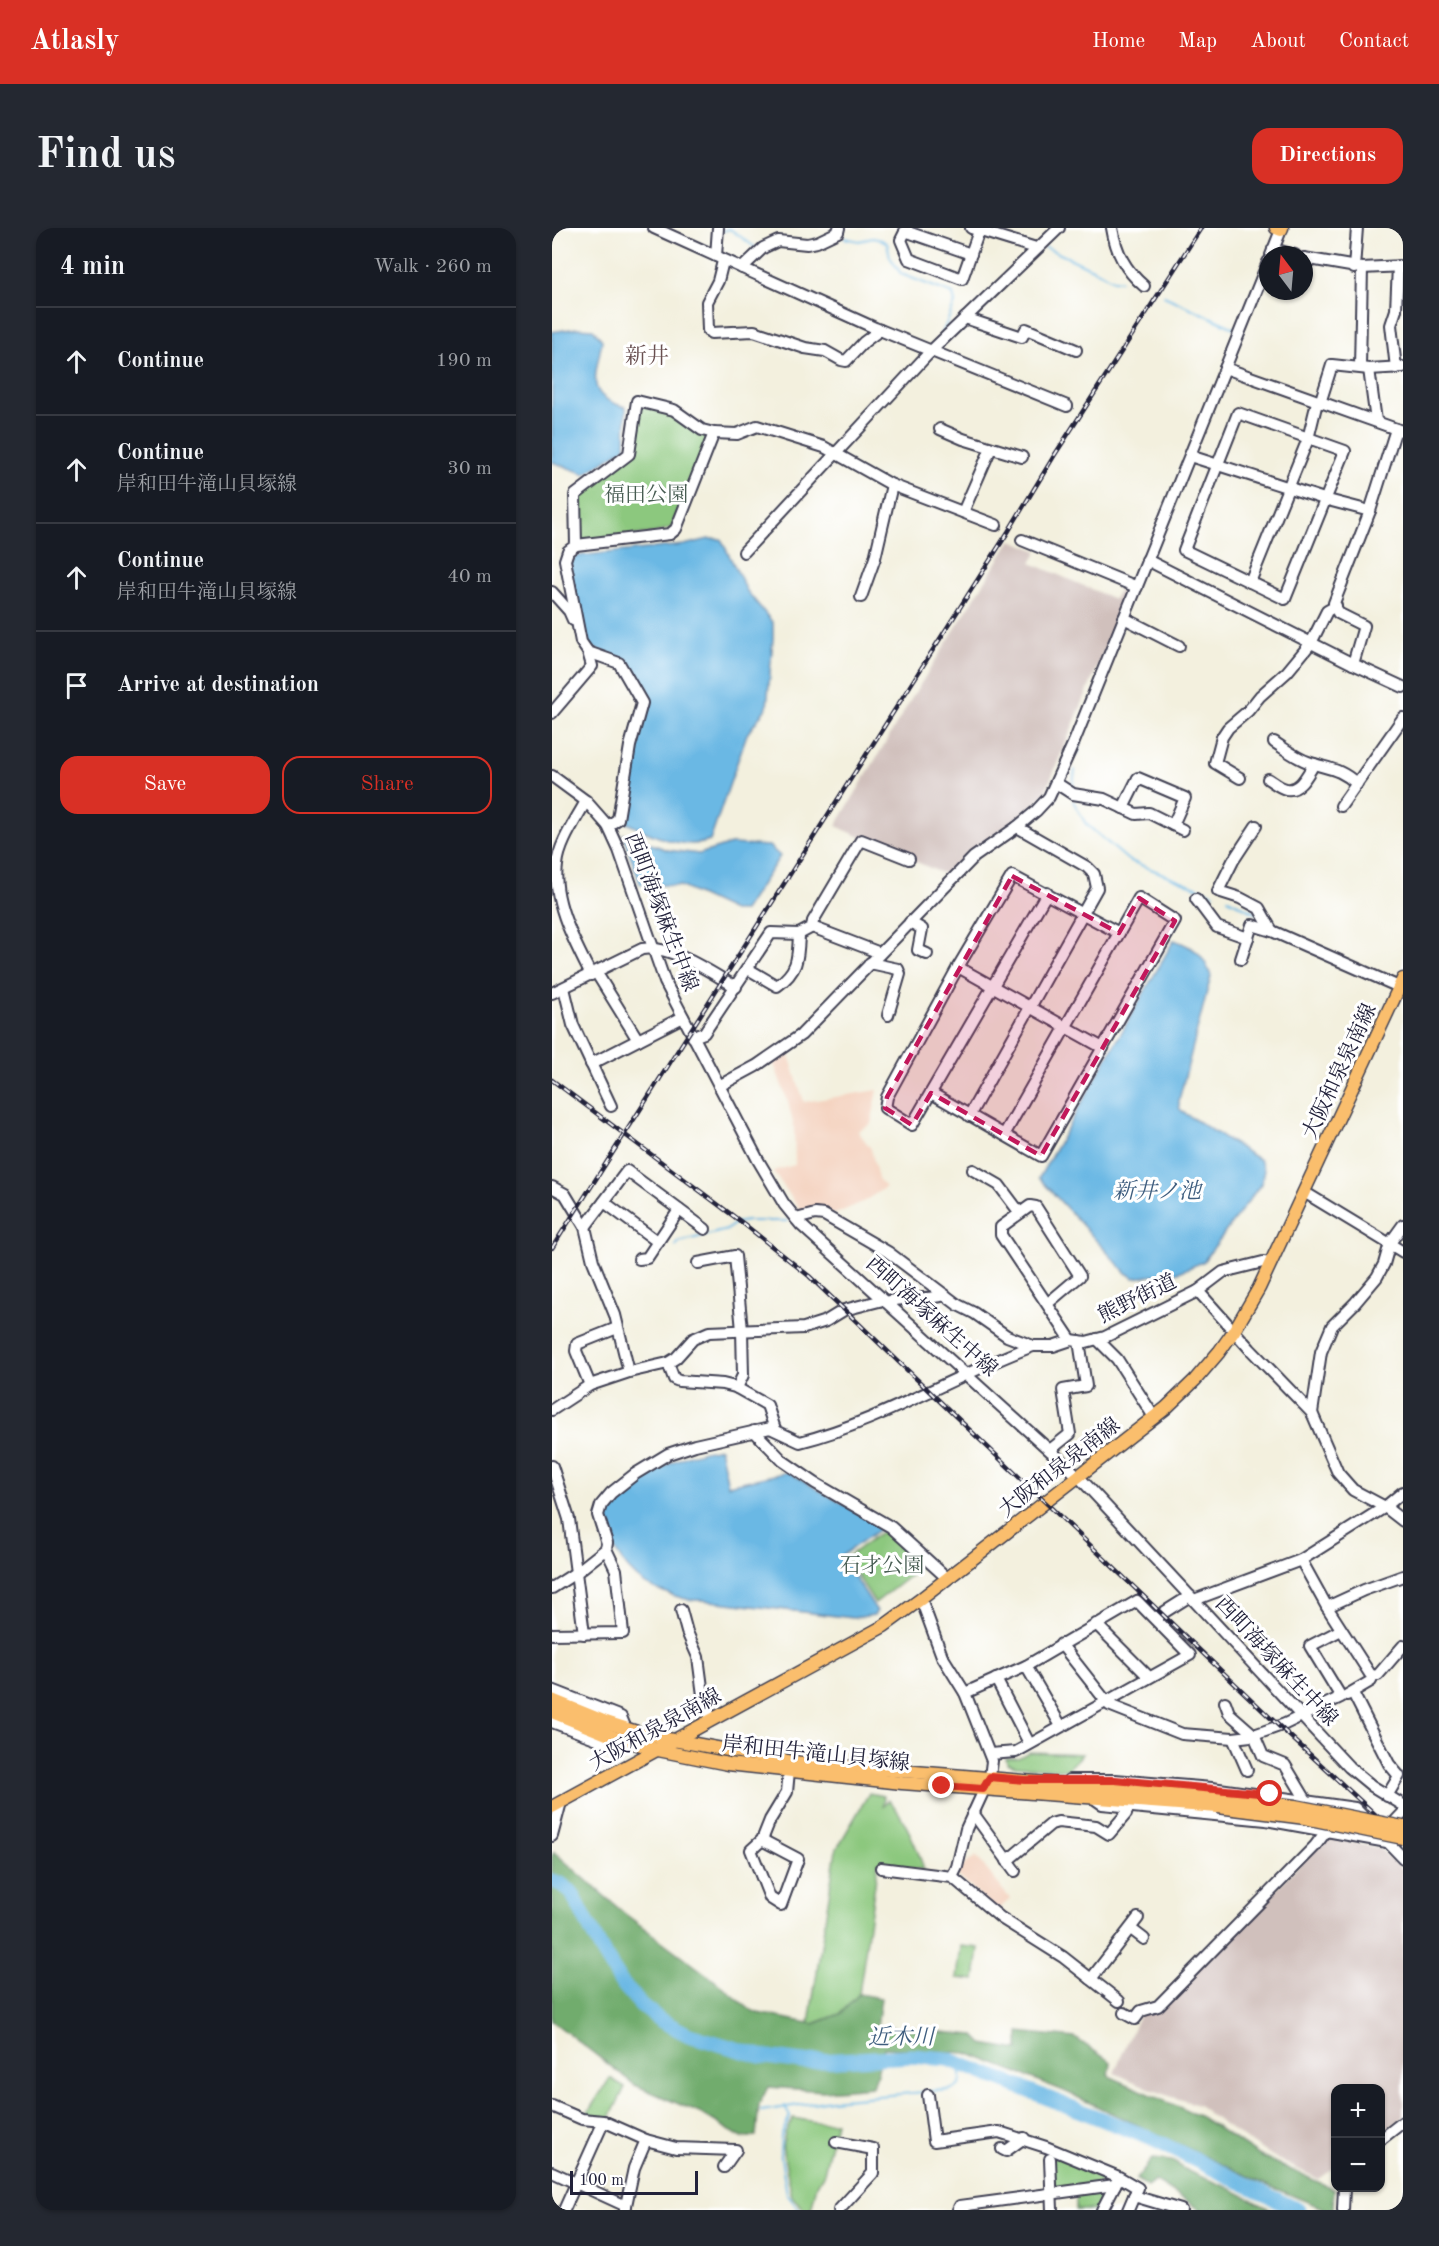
<!DOCTYPE html>
<html lang="en">
<head>
<meta charset="utf-8">
<style>
  body { margin:0; font-family:"Old Standard TT","Noto Serif JP",serif; background:#242831; color:#f1f3f6 }
  .controls { position:absolute; right:18px; bottom:18px; display:grid; overflow:hidden; border-radius:12px; box-shadow:0 2px 4px #0004 }
  .controls button { width:54px; height:54px; display:grid; place-items:center; padding:0; border:0; border-bottom:2px solid #363941; background:#171b24; color:#f1f3f6; font:30px sans-serif }
  .compass { position:absolute; left:707px; top:18px; width:54px; height:54px; border-radius:50%; background:#171b24; box-shadow:0 2px 4px #0004; rotate:344deg }
  .scale { position:absolute; left:18px; bottom:15px; width:128px; box-sizing:border-box; padding-left:6px; border:3px solid #22223b; border-top:0; font-size:16px; line-height:21px; white-space:nowrap; color:#22223b; -webkit-text-stroke:4px #fff; paint-order:stroke }
  .stop { position:absolute; width:18px; height:18px; margin:-14px; border:4px solid #d93025; border-radius:50%; background:#fff }
  .stop.end { background:#d93025; border-color:#fff; box-shadow:0 2px 6px #0008 }
  .list { margin:0; padding:0; list-style:none }
  h2 { display:flex; justify-content:space-between; align-items:center; height:78px; margin:0; padding:0 24px; font-size:26px }
  h2 small { font-size:20px; font-weight:400; color:#9ea1a6 }
  .list li { display:grid; grid-template-columns:39px 1fr auto; gap:18px; align-items:center; box-sizing:border-box; height:108px; padding:0 24px; border-top:2px solid #363941 }
  .list b { display:block; font-size:22px; white-space:nowrap }
  .list p { margin:0; font-size:20px; white-space:nowrap; color:#9ea1a6 }
  .list em { font-size:20px; font-style:normal; color:#9ea1a6 }
  .actions { display:flex; gap:12px; padding:18px 24px }
  .actions a { flex:1; padding:14px 0; border:2px solid #d93025; border-radius:18px; text-align:center; font-size:21px; color:#d93025 }
  .actions .main { background:#d93025; color:#fff }
  .icon { flex:none; width:33px; height:33px; fill:none; stroke:currentColor; stroke-width:2; stroke-linecap:round; stroke-linejoin:round }
  .map { position:relative; flex:none; width:851px; height:1982px; overflow:hidden; border-radius:18px }
  header { display:flex; align-items:center; gap:36px; box-sizing:border-box; height:84px; padding:0 30px; background:#d93025; color:#fff }
  header strong { font-size:28px }
  nav { display:flex; gap:33px; margin-inline-start:auto; font-size:21px }
  .intro { display:flex; align-items:center; justify-content:space-between; box-sizing:border-box; height:144px; padding:0 36px }
  h1 { margin:0; font-size:42px }
  .button { padding:15px 27px; border-radius:18px; background:#d93025; color:#fff; font-size:21px; font-weight:700 }
  main { display:flex; gap:36px; padding:0 36px }
  aside { flex:1; background:#171b24; border-radius:18px; box-shadow:0 2px 4px #0004 }
  .map>svg:first-child { display:block }
  .built { fill:#f4d3c0 }
  .industrial { fill:#d0c0bc }
  .green { fill:#8cc87e; stroke:#57755c; stroke-width:1.5 }
  .forest { fill:#71ac6d; stroke:#4a6754; stroke-width:1.5 }
  .water { fill:#6bb8e4; stroke:#466d90; stroke-width:1.5 }
  .lines { fill:none; stroke-linecap:round; stroke-linejoin:round }
  .stream { stroke:#6bb8e4; stroke-width:2 }
  .river { stroke:#6bb8e4; stroke-width:15 }
  .minor-casing { stroke:#414153; stroke-width:14 }
  .major-casing { stroke:#414153; stroke-width:15 }
  .minor { stroke:#fff; stroke-width:10 }
  .major { stroke:#fabe6d; stroke-width:12 }
  .rail-casing { stroke:#22223b; stroke-width:4.5 }
  .rail { stroke:#fff; stroke-width:2; stroke-dasharray:7; stroke-linecap:butt }
  .major-bridge-casing { stroke:#414153; stroke-width:15; stroke-linecap:butt }
  .major-bridge { stroke:#fabe6d; stroke-width:12 }
  .route { stroke:#d93025; stroke-width:8 }
  .marked { fill:#c2185b; fill-opacity:0.2; stroke:#c2185b; stroke-width:4.5; stroke-dasharray:12 8; stroke-linejoin:round }
  .labels { text-anchor:middle; stroke-width:6; stroke-linejoin:round; paint-order:stroke }
  .park-label { font-size:21px; fill:#475c52; stroke:#fff }
  .street-label { font-size:21px; fill:#22223b; stroke:#fff }
  .neighbourhood-label { font-size:22px; fill:#695051; stroke:#fff }
  .water-label { font-size:22px; font-style:italic; fill:#3f5e7f; stroke:#fff }
</style>
</head>
<body>
<header>
<strong>Atlasly</strong>
<nav><a>Home</a><a>Map</a><a>About</a><a>Contact</a></nav>
</header>
<div class="intro"><h1>Find us</h1><a class="button">Directions</a></div>
<main>
<aside>
<h2>4 min<small>Walk · 260 m</small></h2>
<ul class="list">
<li><svg class="icon" aria-label="ahead" viewBox="0 0 24 24"><path d="M12 20V5M6 11l6-6 6 6"/></svg><div><b>Continue</b></div><em>190 m</em></li>
<li><svg class="icon" aria-label="ahead" viewBox="0 0 24 24"><path d="M12 20V5M6 11l6-6 6 6"/></svg><div><b>Continue</b><p>岸和田牛滝山貝塚線</p></div><em>30 m</em></li>
<li><svg class="icon" aria-label="ahead" viewBox="0 0 24 24"><path d="M12 20V5M6 11l6-6 6 6"/></svg><div><b>Continue</b><p>岸和田牛滝山貝塚線</p></div><em>40 m</em></li>
<li><svg class="icon" aria-label="arrive" viewBox="0 0 24 24"><path d="M6 21V4h12l-3 4 3 4H6"/></svg><div><b>Arrive at destination</b></div></li>
</ul>
<div class="actions"><a class="main">Save</a><a>Share</a></div>
</aside>
<div class="map">
<svg width="851" height="1982" viewBox="0 0 851 1982">
  <rect width="100%" height="100%" fill="#fff"/>
  <filter id="ink" filterUnits="userSpaceOnUse"><feTurbulence type="fractalNoise" baseFrequency=".0167" numOctaves="2"/><feDisplacementMap in="SourceGraphic" scale="12" xChannelSelector="R" yChannelSelector="G"/><feConvolveMatrix kernelMatrix="1 2 1 2 8 2 1 2 1" color-interpolation-filters="sRGB"/></filter>
  <filter id="wash" filterUnits="userSpaceOnUse"><feTurbulence type="fractalNoise" baseFrequency=".008" numOctaves="4" result="noise"/><feDisplacementMap in="SourceGraphic" scale="24" xChannelSelector="R" yChannelSelector="G"/><feGaussianBlur stdDeviation="1.35" result="paint"/><feColorMatrix in="noise" values="0 0 0 0 0 0 0 0 0 0 0 0 0 0 0 0 0 1.4 0 .05"/><feComposite in="paint" operator="in"/></filter>
  <g filter="url(#wash)">
    <rect width="100%" height="100%" fill="#f3f0de"/>
    <g class="built">
      <polygon points="236,824 252,874 326,862 319,896 306,903 319,921 326,951 334,959 311,974 281,987 268,980 249,983 221,943 243,937 242,899 236,874 221,834"/>
      <polygon points="424,1628 458,1671 445,1683 405,1647 404,1644"/>
    </g>
    <g class="industrial">
      <polygon points="459,312 486,323 479,335 562,371 570,357 578,361 492,567 469,588 421,622 396,648 284,598 361,468"/>
      <polygon points="775,1609 827,1620 851,1642 851,1889 829,1906 828,1860 784,1860 783,1939 766,1951 725,1931 669,1895 646,1877 611,1866 562,1845 588,1785 606,1782"/>
    </g>
    <g class="green">
      <polygon points="89,179 110,181 157,209 119,300 103,305 27,313 26,272 81,221"/>
      <polygon points="336,1299 372,1337 323,1375 294,1330"/>
      <polygon points="477,1524 531,1526 515,1542 464,1538 455,1535 454,1530 466,1530"/>
      <path d="M317,1565L332,1568L331,1578L337,1572C352,1588 366,1621 372,1642L326,1635L307,1766L288,1786L261,1796L257,1795L284,1622Z"/>
      <polygon points="409,1718 427,1720 423,1752 405,1750"/>
      <polygon points="58,1850 73,1859 57,1892 34,1887"/>
      <polygon points="241,1890 263,1894 284,1894 272,1945 265,1957 259,1982 253,1982 240,1969 230,1918 233,1905"/>
      <polygon points="500,1926 551,1949 551,1955 503,1960"/>
      <polygon points="555,1961 547,1982 524,1982 524,1967"/>
    </g>
    <g class="forest">
      <polygon points="2,1624 72,1685 162,1752 201,1784 262,1796 288,1786 307,1766 329,1770 325,1798 422,1807 431,1816 467,1822 467,1804 523,1810 559,1834 557,1848 649,1889 708,1928 782,1961 781,1982 775,1982 712,1956 512,1863 415,1825 332,1820 321,1859 272,1863 216,1859 207,1877 204,1908 190,1910 152,1887 83,1857 0,1793 0,1629"/>
      <polygon points="600,1931 620,1933 638,1944 675,1959 720,1982 649,1982 603,1953 595,1959 584,1951"/>
    </g>
    <g class="water">
      <path d="M25,100L41,101L50,112C45,146 30,168 74,179L73,220L33,246L0,234V104Z"/>
      <path d="M157,311H169L195,363L221,395V411L215,479L195,506L158,613C130,623 97,606 71,593C71,552 82,512 97,475C91,460 78,436 63,428C49,421 41,425 32,410L17,335L25,328L132,317Z"/>
      <polygon points="71,606 116,622 147,626 179,616 217,618 228,628 192,683 181,683 128,658 88,656"/>
      <path d="M622,712C644,720 651,726 659,748L627,872V880L632,885L708,932L712,942L709,956L651,1034L627,1044L590,1049L582,1050L574,1045L487,950Z"/>
      <path d="M168,1220L176,1257L236,1244L327,1297L328,1301L289,1328L325,1383L322,1387L301,1390L150,1372C140,1373 132,1371 123,1368C112,1364 101,1361 92,1355C70,1339 51,1309 53,1282C75,1251 131,1225 168,1220Z"/>
    </g>
    <g class="lines">
      <g class="stream">
        <polyline points="170,3 178,1 204,20"/>
        <polyline points="293,10 307,13 321,10 330,12 335,15 338,29 349,46 401,66 403,75 390,106"/>
        <polyline points="493,19 547,44 561,52 569,53"/>
        <polyline points="612,68 684,101"/>
        <polyline points="526,526 529,511"/>
        <polyline points="521,557 523,542"/>
        <polyline points="521,573 534,596 576,632 662,666"/>
        <polyline points="676,671 705,686"/>
        <polyline points="124,1018 127,1014 175,1002 183,995 195,993 236,993"/>
        <path d="M378,1863C401,1862 415,1864 407,1836"/>
        <polyline points="233,1878 238,1888 229,1908 228,1923 235,1966 247,1982"/>
        <polyline points="209,1883 279,1872 372,1864"/>
      </g>
      <polyline class="river" points="0,1653 9,1656 20,1665 49,1721 69,1754 89,1777 108,1792 137,1807 208,1828 249,1834 360,1828 396,1831 598,1910 746,1982"/>
    </g>
  </g>
  <g filter="url(#ink)">
    <g class="lines">
      <g class="minor-casing">
        <g id="minor">
          <polyline points="102,0 323,100 515,178"/>
          <polyline points="355,0 349,12 357,31 410,51 427,3"/>
          <polyline points="419,0 484,20"/>
          <path d="M560,0C564,24 573,42 592,58"/>
          <polyline points="353,3 419,26"/>
          <polyline points="721,21 743,27"/>
          <polyline points="719,27 729,2"/>
          <polyline points="164,28 166,0"/>
          <polyline points="752,30 810,40 851,38"/>
          <polyline points="171,33 166,53 155,74 156,102 159,105 202,103 253,120 273,123 289,132 294,133 312,114 328,102"/>
          <polyline points="190,40 211,20 226,13 255,16 265,14 286,4 287,0"/>
          <polyline points="802,40 805,0"/>
          <polyline points="413,90 470,109 474,101 524,122"/>
          <polyline points="808,139 810,40"/>
          <polyline points="673,140 850,203"/>
          <polyline points="844,140 839,97 844,82 846,38"/>
          <polyline points="817,141 824,193"/>
          <polyline points="768,175 780,137 817,141 851,139"/>
          <polygon points="686,185 793,223 733,371 632,322"/>
          <polyline points="388,201 411,211 470,229"/>
          <polyline points="638,228 772,271 818,283"/>
          <polyline points="411,284 439,220"/>
          <polyline points="470,312 585,359"/>
          <polyline points="24,317 118,306 124,301 162,205"/>
          <polyline points="192,324 379,123 507,0"/>
          <polyline points="595,332 801,436 851,459"/>
          <polyline points="698,354 756,211 765,174"/>
          <polyline points="0,364 17,383 21,392"/>
          <polyline points="309,369 323,330 340,257"/>
          <polyline points="572,390 627,418"/>
          <polyline points="36,424 67,435 90,475 78,518 66,591 56,598"/>
          <polyline points="801,436 812,398 786,385 782,375 818,283 844,201"/>
          <polyline points="0,485 40,438 36,424 29,414 13,332 16,323 24,317 23,267 77,226 85,173 122,182 150,202 162,205 185,206 205,198 272,219 340,257 444,297"/>
          <path d="M722,514C733,521 744,530 756,534C776,541 788,540 805,556"/>
          <polyline points="0,548 34,573 56,598 67,622 113,754 206,932 232,976 249,997 526,1248 797,1539 820,1558 851,1577"/>
          <polyline points="688,550 663,535 670,509 676,500 696,483 708,468 735,444 759,415 775,383 784,378"/>
          <path d="M716,551C721,554 728,560 734,561C748,564 756,545 762,536"/>
          <polyline points="504,555 521,566 552,571 584,586 597,585 631,602"/>
          <path d="M34,573C24,592 7,615 5,637C0,673 23,715 39,747"/>
          <polyline points="789,578 851,490"/>
          <polyline points="571,580 586,550 633,570 621,597"/>
          <polyline points="704,598 681,633 666,663 688,670 707,680 720,703 847,759"/>
          <polyline points="495,665 360,897 333,880 335,869 406,739 460,648 567,705"/>
          <polyline points="644,671 665,699 696,710"/>
          <polyline points="358,694 370,701 366,722 375,726"/>
          <polyline points="328,725 260,699 261,693 309,612 357,631"/>
          <polyline points="689,731 700,697 720,703"/>
          <polyline points="318,735 346,741 348,746 336,787"/>
          <polyline points="406,739 551,820"/>
          <path d="M196,741L225,758C246,743 246,731 247,706"/>
          <polyline points="44,744 86,812"/>
          <polyline points="12,760 21,797 59,878"/>
          <path d="M0,765L90,721C120,717 158,744 184,759"/>
          <polyline points="141,809 152,805 219,705 247,706 260,699"/>
          <polyline points="39,836 131,789"/>
          <polyline points="167,858 204,838 249,807 422,629 465,599 484,583 497,569 522,514 716,34"/>
          <polyline points="379,865 489,928 623,693 587,670 452,907"/>
          <polyline points="417,888 545,660 542,646 535,639 465,599"/>
          <polyline points="421,942 447,957 468,985"/>
          <polyline points="0,959 13,966 33,999 41,1033 63,1087 77,1144"/>
          <polyline points="752,964 851,1024"/>
          <polyline points="52,974 106,1014"/>
          <polyline points="244,991 263,986 272,987 336,1024 406,1077 422,1085 455,1108 481,1118 501,1118 519,1112 534,1114 553,1109 646,1063 671,1044 711,1034 719,1035"/>
          <polyline points="33,999 75,943 153,1001"/>
          <polyline points="87,1031 95,1030 127,982"/>
          <polyline points="146,1035 183,1028 190,1102 191,1147 185,1160"/>
          <polyline points="646,1063 698,1121 760,1185 786,1245 801,1262 833,1279 851,1293"/>
          <path d="M334,1074C354,1068 373,1073 393,1067"/>
          <polyline points="495,1076 528,1048 484,979 478,978 449,999 449,1007 519,1112"/>
          <polyline points="545,1111 565,1131 602,1189"/>
          <polyline points="116,1135 122,1151 127,1153 171,1156 183,1159 215,1177 223,1201"/>
          <polyline points="38,1157 24,1123 25,1116 65,1100"/>
          <polyline points="0,1182 38,1157 77,1144 116,1135 124,1130 141,1111 157,1104 252,1100 274,1093 292,1082 331,1072"/>
          <polyline points="760,1185 769,1124 780,1098 803,1075 825,1049 832,1036 838,1015 851,997"/>
          <polyline points="202,1203 231,1233 263,1255 339,1299 395,1350"/>
          <polyline points="498,1222 518,1206 511,1162 534,1158 527,1113"/>
          <polyline points="0,1238 17,1291 32,1406"/>
          <polyline points="749,1332 775,1379 818,1446 821,1448 826,1447 851,1418"/>
          <path d="M0,1360L25,1344L54,1321L55,1315L46,1287L49,1277L59,1265L83,1246L116,1226L143,1217L218,1200L248,1214C330,1193 402,1147 481,1118"/>
          <polyline points="369,1371 390,1428 413,1465 440,1533 438,1549 414,1601 405,1639 400,1649"/>
          <polyline points="642,1372 749,1332 833,1279 851,1264"/>
          <polyline points="775,1379 812,1362 851,1348"/>
          <polyline points="129,1382 135,1404 146,1429 151,1467 159,1492"/>
          <polyline points="603,1390 638,1368"/>
          <polyline points="544,1396 597,1449"/>
          <polyline points="0,1406 71,1405 64,1342 54,1321"/>
          <polyline points="509,1416 557,1477 630,1506 681,1510 699,1508 733,1496 789,1469 758,1418 789,1402"/>
          <polyline points="474,1438 509,1498"/>
          <polyline points="444,1451 477,1515"/>
          <polyline points="0,1462 69,1489 74,1501"/>
          <polyline points="413,1465 474,1438 585,1373 638,1427 464,1524 438,1526"/>
          <polyline points="801,1465 837,1536 847,1548 835,1568"/>
          <polyline points="795,1467 819,1453 821,1448"/>
          <polyline points="673,1474 677,1485 702,1507 711,1528 733,1537 754,1572"/>
          <polyline points="0,1494 59,1516 73,1512"/>
          <polyline points="681,1510 695,1542"/>
          <polyline points="517,1552 563,1552 660,1560 803,1580 851,1630"/>
          <polyline points="540,1569 550,1576 714,1592 835,1614"/>
          <polyline points="421,1585 463,1643"/>
          <polyline points="835,1602 851,1585"/>
          <polyline points="0,1608 9,1574"/>
          <polyline points="210,1612 246,1631 229,1677 218,1670 199,1622 210,1612 218,1592 235,1564 237,1543"/>
          <polyline points="455,1633 499,1596 506,1594 544,1598 557,1606 574,1586 576,1579"/>
          <polyline points="329,1640 400,1649 449,1690 511,1729 567,1773"/>
          <polyline points="579,1701 592,1711"/>
          <polyline points="539,1751 586,1690"/>
          <polyline points="572,1785 583,1791 589,1783 606,1778 763,1618 775,1602"/>
          <polyline points="376,1867 382,1913 447,1904 494,1919 567,1949 586,1960 582,1968"/>
          <polyline points="0,1878 30,1891 51,1893 94,1912 124,1920 184,1922 172,1939"/>
          <polyline points="828,1912 851,1894"/>
          <polyline points="284,1914 321,1921 321,1945 287,1982"/>
          <polyline points="450,1921 454,1923 472,1910"/>
          <polyline points="498,1931 500,1982"/>
          <polyline points="0,1944 74,1978"/>
          <polyline points="12,1982 52,1893"/>
          <polyline points="73,1982 82,1940 94,1912"/>
          <polyline points="406,1982 408,1978 563,1957"/>
          <polyline points="550,1982 565,1953"/>
          <polyline points="576,1982 582,1968 629,1982"/>
          <polyline points="791,1982 792,1960"/>
        </g>
      </g>
      <g class="major-casing">
        <g id="major">
          <polyline points="724,0 729,2 730,0"/>
          <polyline points="0,1472 54,1494 94,1507 241,1534 668,1569"/>
          <polyline points="0,1484 62,1509 106,1522 176,1536 350,1555 666,1579"/>
          <polyline points="0,1579 332,1398 369,1371 614,1180 643,1152 667,1124 682,1103 707,1060 851,751"/>
        </g>
      </g>
      <use href="#minor" class="minor"/>
      <use href="#major" class="major"/>
      <g class="rail-casing">
        <g id="rail">
          <polyline points="0,852 192,996 257,1048 727,1498 851,1612"/>
          <polyline points="0,1020 456,304 502,228 649,0"/>
        </g>
      </g>
      <use href="#rail" class="rail"/>
      <g class="major-bridge-casing">
        <g id="major-bridge">
          <polyline points="668,1569 743,1578 851,1599"/>
          <polyline points="666,1579 753,1590 851,1610"/>
        </g>
      </g>
      <use href="#major-bridge" class="major-bridge"/>
    </g>
  </g>
  <g class="lines" filter="url(#ink)">
    <polyline class="route" points="390,1558 431,1561 438,1549 473,1552 563,1552 718,1566"/>
  </g>
  <path class="marked" d="M460,648L567,705L587,670L623,693L489,928L379,865L360,897L333,880L335,869Z"/>
  <g class="labels">
    <g class="park-label">
      <text x="94" y="273">福田公園</text>
      <text x="330" y="1344">石才公園</text>
    </g>
    <g class="street-label">
      <text transform="translate(110 684) rotate(69)" y="7">西町海塚麻生中線</text>
      <text transform="translate(787 843) rotate(-65)" y="7">大阪和泉泉南線</text>
      <text transform="translate(585 1070) rotate(-26)" y="7">熊野街道</text>
      <text transform="translate(380 1088) rotate(42)" y="7">西町海塚麻生中線</text>
      <text transform="translate(507 1239) rotate(-38)" y="7">大阪和泉泉南線</text>
      <text transform="translate(725 1433) rotate(47)" y="7">西町海塚麻生中線</text>
      <text transform="translate(103 1501) rotate(-29)" y="7">大阪和泉泉南線</text>
      <text transform="translate(264 1525) rotate(6)" y="7">岸和田牛滝山貝塚線</text>
    </g>
    <g class="neighbourhood-label">
      <text x="95" y="135">新井</text>
    </g>
    <g class="water-label">
      <text x="605" y="970">新井ノ池</text>
      <text x="349" y="1816">近木川</text>
    </g>
  </g>
</svg>
<div class="controls">
<button>+</button>
<button>−</button>
</div>
<svg class="compass" viewBox="-18 -18 36 36"><path d="M0-13l5 13h-10z" fill="#e53935"/><path d="M0 13l5-13h-10z" fill="#9ea1a6"/></svg>
<div class="scale">100 m</div>
<div class="stop" style="left:718px;top:1566px"></div>
<div class="stop end" style="left:390px;top:1558px"></div>
</div>
</main>
</body>
</html>
